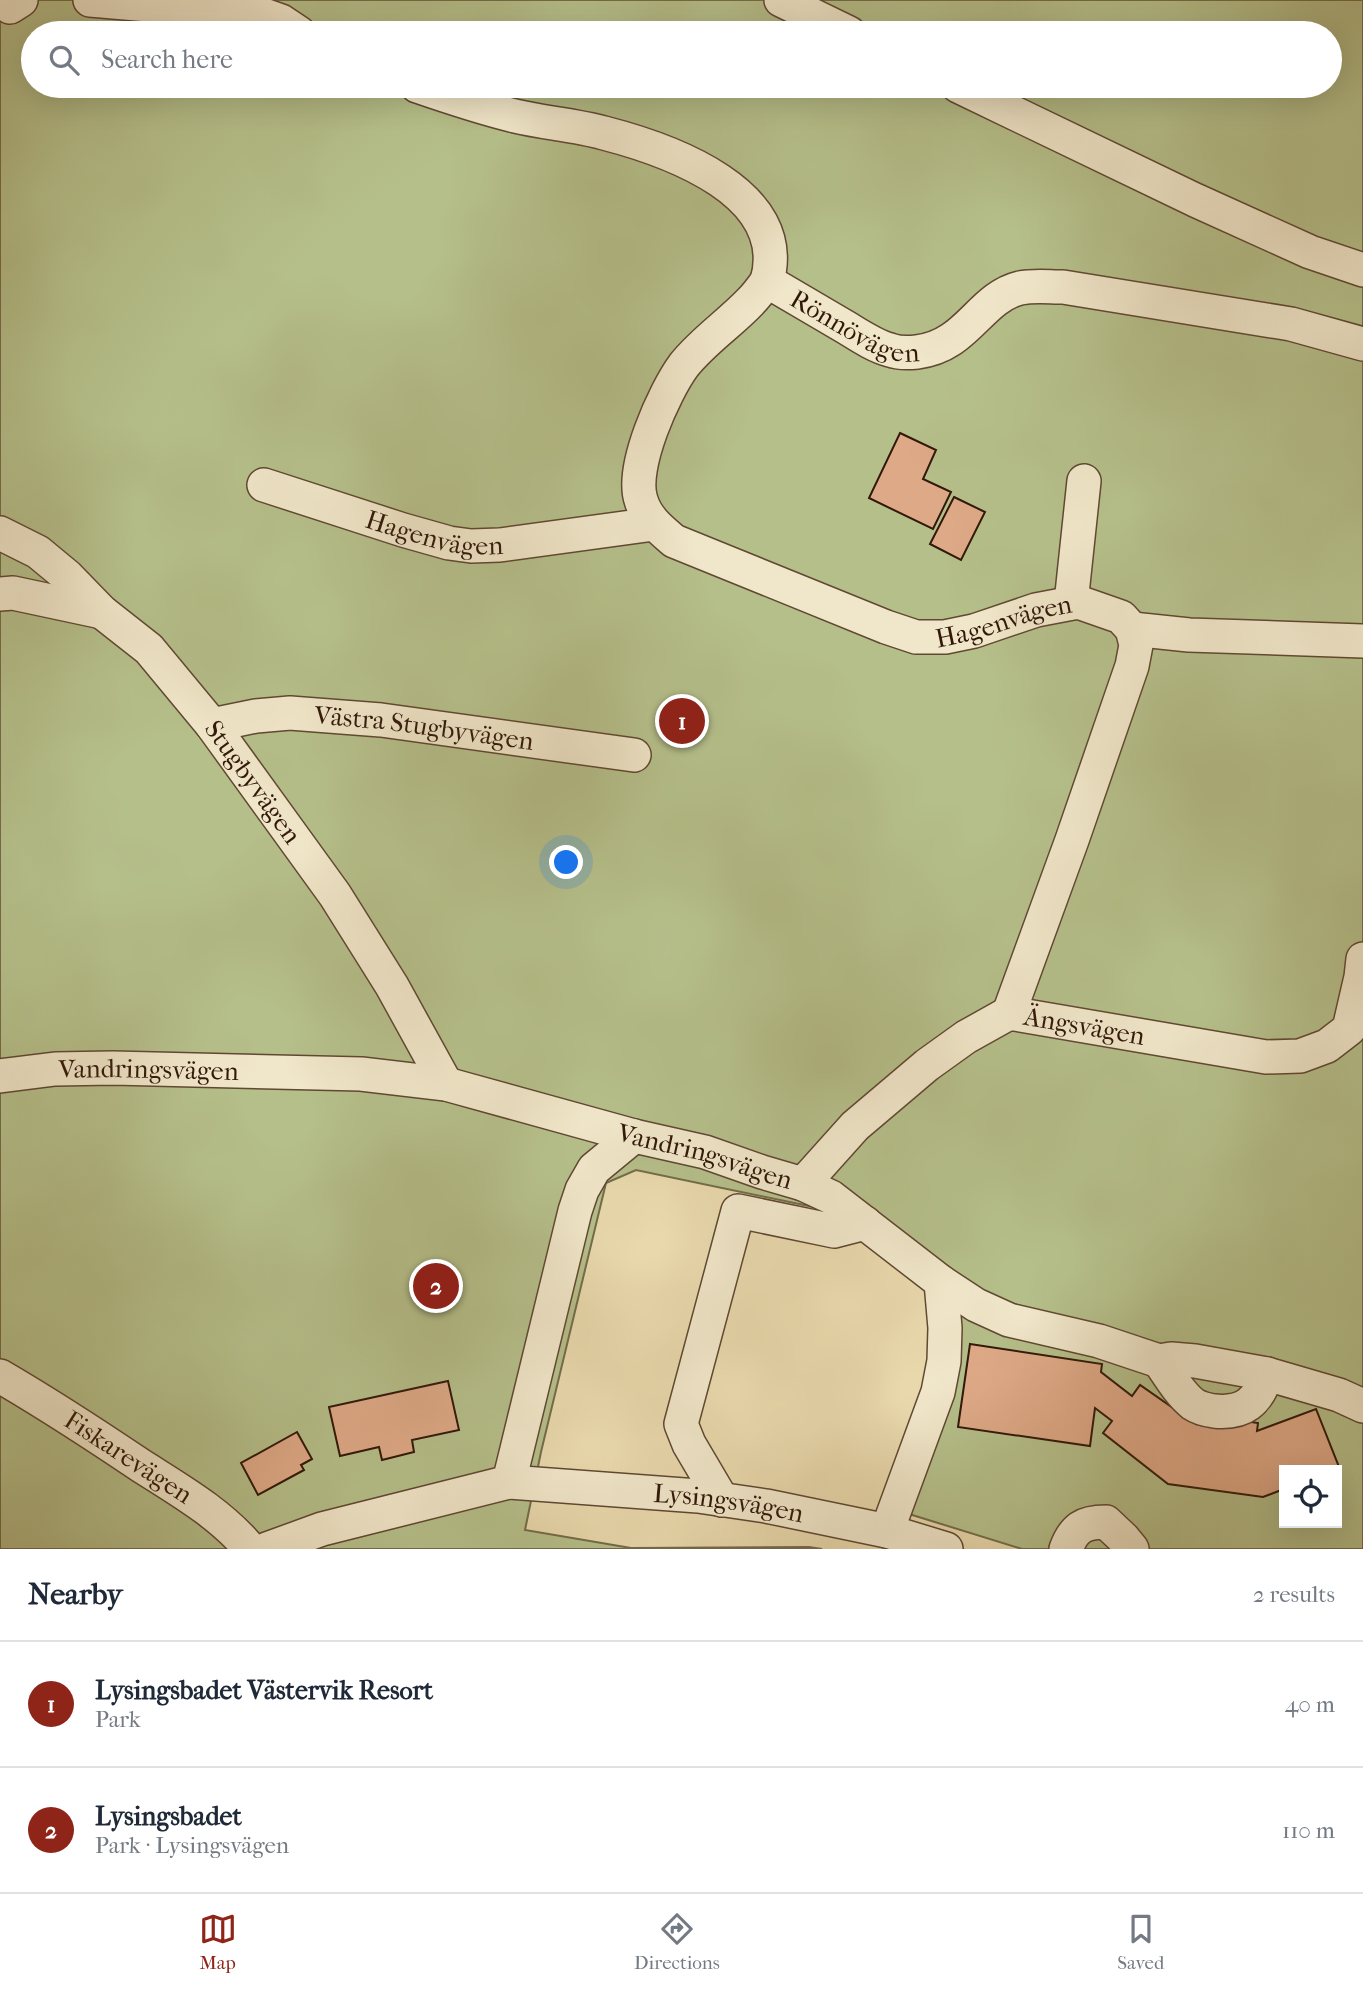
<!DOCTYPE html>
<html lang="en">
<head>
<meta charset="utf-8">
<style>
  body { margin:0; font-family:"IM FELL French Canon",serif; background:#f6f6f7; color:#1f2937 }
  .controls { position:absolute; right:21px; bottom:21px; display:grid; overflow:hidden; border-radius:0px; box-shadow:0 7px 28px #0002 }
  .controls button { width:63px; height:63px; display:grid; place-items:center; padding:0; border:0; border-bottom:2px solid #e0e1e3; background:#fff; color:#1f2937; font:35px sans-serif }
  .you { position:absolute; left:567px; top:863px; width:24px; height:24px; margin:-18px; border:5px solid #fff; border-radius:50%; background:#1a73e8; box-shadow:0 0 0 10px #1a73e833 }
  .badge { display:grid; place-items:center; width:46px; height:46px; border-radius:50%; background:#8f2418; color:#fff; font-size:23px; font-weight:700 }
  .pin { position:absolute; translate:-50% -50%; border:4px solid #fff; box-shadow:0 2px 7px #0006 }
  .list { margin:0; padding:0; list-style:none }
  h2 { display:flex; justify-content:space-between; align-items:center; height:91px; margin:0; padding:0 28px; font-size:30px }
  h2 small { font-size:23px; font-weight:400; color:#747a83 }
  .list li { display:grid; grid-template-columns:46px 1fr auto; gap:21px; align-items:center; box-sizing:border-box; height:126px; padding:0 28px; border-top:2px solid #e0e1e3 }
  .list b { display:block; font-size:26px; white-space:nowrap }
  .list p { margin:0; font-size:23px; white-space:nowrap; color:#747a83 }
  .list em { font-size:23px; font-style:normal; color:#747a83 }
  .icon { flex:none; width:38px; height:38px; fill:none; stroke:currentColor; stroke-width:2; stroke-linecap:round; stroke-linejoin:round }
  .map { position:relative; flex:none; width:1363px; height:1549px; overflow:hidden }
  .search { position:absolute; background:#fff; box-shadow:0 7px 28px #0002; left:21px; right:21px; top:21px; height:77px; display:flex; align-items:center; gap:18px; box-sizing:border-box; padding:0 24px; border-radius:38px; color:#747a83; font-size:26px }
  .sheet { height:343px; background:#fff }
  nav { display:flex; justify-content:space-around; align-items:center; box-sizing:border-box; height:98px; border-top:2px solid #e0e1e3; background:#fff; font-size:19px; color:#747a83 }
  nav a { display:grid; justify-items:center; gap:4px }
  nav .on { color:#8f2418 }
  .map>svg:first-child { display:block }
  .green { fill:#b5bf8a; stroke:#746c4a; stroke-width:2; fill-rule:evenodd }
  .building { fill:#dea987; stroke:#32180a; stroke-width:2 }
  .lines { fill:none; stroke-linecap:round; stroke-linejoin:round }
  .minor-casing { stroke:#604832; stroke-width:36 }
  .minor { stroke:#f0e6c9; stroke-width:33 }
  .labels { text-anchor:middle; stroke-width:5; stroke-linejoin:round; paint-order:stroke }
  .street-label { font-size:26px; fill:#32180a; stroke:#f0e6c9 }
</style>
</head>
<body>
<div class="map">
<svg width="1363" height="1549" viewBox="0 0 1363 1549">
  <rect width="100%" height="100%" fill="#e8d8ac"/>
  <filter id="stains"><feTurbulence type="fractalNoise" baseFrequency=".00286" numOctaves="4"/><feColorMatrix values="0 0 0 0 .2 0 0 0 0 .09 0 0 0 0 .02 0 0 0 .5 -.17"/></filter>
  <radialGradient id="worn" r=".72"><stop offset=".6" stop-color="#630" stop-opacity="0"/><stop offset="1" stop-color="#630" stop-opacity=".3"/></radialGradient>
  <path class="green" d="M0,0H1363V1549H1022L909,1514L954,1308L823,1209L636,1170L606,1183L541,1452L525,1530L631,1548L809,1547L822,1549H0ZM33,33H1330V86H33ZM1284,1470H1337V1523H1284Z"/>
  <g class="building">
    <polygon points="900,433 936,450 923,479 951,492 933,529 869,498"/>
    <polygon points="954,497 985,512 961,560 930,544"/>
    <polygon points="970,1344 1102,1364 1101,1372 1132,1396 1140,1385 1196,1424 1197,1414 1258,1423 1257,1431 1316,1409 1339,1467 1331,1470 1284,1470 1284,1489 1263,1497 1168,1484 1103,1433 1112,1421 1095,1408 1090,1446 958,1427"/>
    <polygon points="448,1381 459,1430 412,1440 414,1452 382,1460 379,1447 340,1456 329,1407"/>
    <polygon points="297,1432 312,1459 301,1465 304,1470 258,1495 241,1463"/>
  </g>
  <g class="lines">
    <g class="minor-casing">
      <g id="minor">
        <polyline points="5,0 10,7 21,0"/>
        <polyline points="90,0 264,15 281,21 299,33"/>
        <polyline points="781,0 849,33"/>
        <path id="s1" d="M417,86C449,97 482,108 515,116C544,123 575,125 604,133C670,150 792,193 767,281C794,297 820,312 847,328C860,336 875,346 890,350C898,353 908,353 917,352C968,346 979,298 1020,288C1034,285 1049,287 1063,287L1291,324L1363,344"/>
        <polyline points="958,86 1195,200 1310,252 1363,270"/>
        <path id="s2" d="M767,281C762,288 756,296 750,302C729,324 703,341 684,365C664,392 630,468 641,500C646,518 660,529 674,541L886,627L916,637H945L974,631L1036,610L1078,602L1121,617L1132,629L1136,645L1132,666L1072,840L1009,1013"/>
        <path id="s3" d="M264,485L403,530L449,543L471,546L500,545L654,524"/>
        <path id="s4" d="M0,533L38,552L67,576L102,612L149,649L212,725L335,895L392,986L446,1084"/>
        <polyline points="0,594 13,593 102,612"/>
        <polyline points="1071,603 1084,481"/>
        <polyline points="1132,629 1189,635 1363,641"/>
        <path id="s5" d="M212,725L256,716L290,713L381,720L634,755"/>
        <path id="s6" d="M0,1076L55,1069L113,1068L361,1074L446,1084L634,1136L705,1152L762,1172L803,1184L831,1197L941,1282L976,1305L1009,1320L1099,1341L1159,1361L1171,1359L1195,1361L1267,1374L1339,1395L1363,1406"/>
        <path id="s7" d="M803,1184L855,1126L927,1065L966,1037L1009,1013L1266,1057L1300,1056L1327,1046L1349,1029L1361,977L1363,959"/>
        <path d="M1159,1361C1169,1375 1179,1393 1193,1404C1199,1408 1207,1410 1214,1411C1244,1414 1258,1402 1267,1374"/>
        <path id="s8" d="M0,1376C48,1404 94,1434 140,1465C179,1490 220,1513 250,1549"/>
        <polyline points="509,1482 575,1211 582,1190 594,1169 634,1136"/>
        <polyline points="722,1500 689,1444 681,1424 738,1211 834,1231 865,1223"/>
        <polyline points="887,1531 938,1392 944,1361 945,1328 941,1282"/>
        <path id="s9" d="M267,1549L322,1529L509,1482L698,1496L766,1506L887,1531L946,1549"/>
        <path d="M1066,1549C1074,1528 1083,1522 1106,1522L1123,1538L1132,1549"/>
      </g>
    </g>
    <use href="#minor" class="minor"/>
  </g>
  <g class="labels">
    <g class="street-label">
      <text dy="9" stroke="none"><textPath href="#s1" startOffset="539">Rönnövägen</textPath></text>
      <text dy="9" stroke="none"><textPath href="#s3" startOffset="178">Hagenvägen</textPath></text>
      <text dy="9" stroke="none"><textPath href="#s2" startOffset="667">Hagenvägen</textPath></text>
      <text dy="9" stroke="none"><textPath href="#s5" startOffset="214">Västra Stugbyvägen</textPath></text>
      <text dy="9" stroke="none"><textPath href="#s4" startOffset="359">Stugbyvägen</textPath></text>
      <text dy="9" stroke="none"><textPath href="#s7" startOffset="346">Ängsvägen</textPath></text>
      <text dy="9" stroke="none"><textPath href="#s6" startOffset="149">Vandringsvägen</textPath></text>
      <text dy="9" stroke="none"><textPath href="#s6" startOffset="716">Vandringsvägen</textPath></text>
      <text dy="9" stroke="none"><textPath href="#s8" startOffset="152">Fiskarevägen</textPath></text>
      <text dy="9" stroke="none"><textPath href="#s9" startOffset="472">Lysingsvägen</textPath></text>
    </g>
  </g>
  <rect width="100%" height="100%" filter="url(#stains)"/>
  <rect width="100%" height="100%" fill="url(#worn)"/>
</svg>
<div class="controls">
<button><svg class="icon" aria-label="locate" viewBox="0 0 24 24"><circle cx="12" cy="12" r="6"/><path d="M12 2v4M12 18v4M2 12h4M18 12h4"/></svg></button>
</div>
<div class="you"></div>
<div class="pin badge" style="left:682px;top:721px">1</div>
<div class="pin badge" style="left:436px;top:1286px">2</div>
<div class="search"><svg class="icon" aria-label="search" viewBox="0 0 24 24"><circle cx="10" cy="10" r="6"/><path d="M15 15l6 6"/></svg>Search here</div>
</div>
<section class="sheet">
<h2>Nearby<small>2 results</small></h2>
<ul class="list">
<li><span class="badge">1</span><div><b>Lysingsbadet Västervik Resort</b><p>Park</p></div><em>40 m</em></li>
<li><span class="badge">2</span><div><b>Lysingsbadet</b><p>Park · Lysingsvägen</p></div><em>110 m</em></li>
</ul>
</section>
<nav>
<a class="on"><svg class="icon" aria-label="map" viewBox="0 0 24 24"><path d="M3 6l6-2 6 2 6-2v14l-6 2-6-2-6 2zM9 4v14M15 6v14"/></svg>Map</a>
<a><svg class="icon" aria-label="directions" viewBox="0 0 24 24"><path d="M12 3l9 9-9 9-9-9zM9 14v-3h6M13 9l2 2-2 2"/></svg>Directions</a>
<a><svg class="icon" aria-label="saved" viewBox="0 0 24 24"><path d="M7 4h10v16l-5-4-5 4z"/></svg>Saved</a>
</nav>
</body>
</html>
